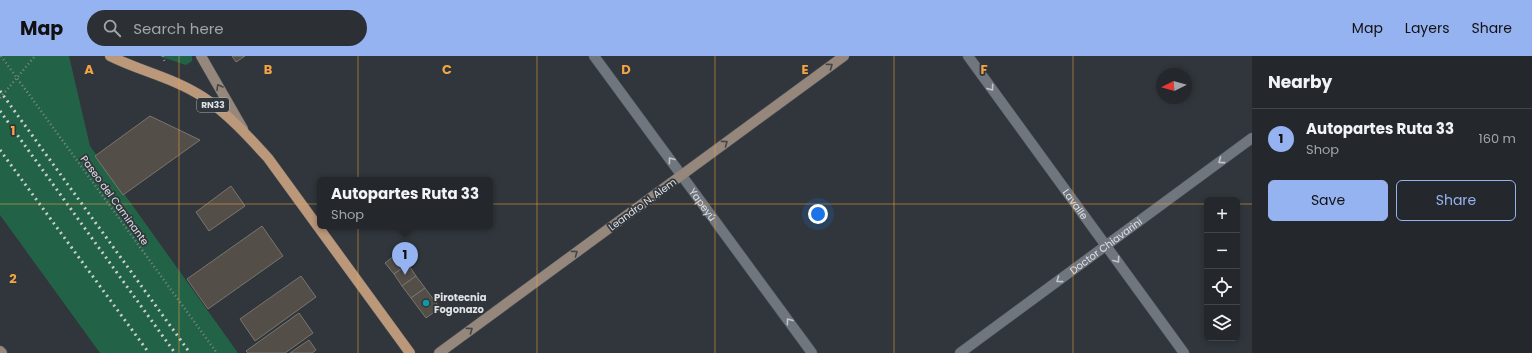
<!DOCTYPE html>
<html lang="en">
<head>
<meta charset="utf-8">
<style>
  body { margin:0; font-family:Poppins,sans-serif; background:#2c3034; color:#f1f3f6 }
  .controls { position:absolute; right:12px; bottom:12px; display:grid; overflow:hidden; border-radius:6px; box-shadow:0 2px 6px #0003 }
  .controls button { width:36px; height:36px; display:grid; place-items:center; padding:0; border:0; border-bottom:1px solid #414448; background:#24282c; color:#f1f3f6; font:20px sans-serif }
  .compass { position:absolute; left:1156px; top:12px; width:36px; height:36px; border-radius:50%; background:#24282c; box-shadow:0 2px 6px #0003; rotate:265deg }
  .you { position:absolute; left:818px; top:158px; width:14px; height:14px; margin:-10px; border:3px solid #fff; border-radius:50%; background:#1a73e8; box-shadow:0 0 0 6px #1a73e833 }
  .badge { display:grid; place-items:center; width:26px; height:26px; border-radius:50%; background:#95b2f1; color:#111; font-size:13px; font-weight:700 }
  .pin { position:absolute; translate:-50% -33px; filter:drop-shadow(0 1px 2px #0008) }
  .pin::after { content:''; position:absolute; top:21px; width:14px; height:12px; background:inherit; clip-path:polygon(0 0,100% 0,50% 100%) }
  .popup { position:absolute; left:317px; top:121px; width:176px; height:52px; box-sizing:border-box; display:grid; place-content:center; border-radius:6px; background:#24282c; filter:drop-shadow(0 1px 3px #0005); font-size:13px; white-space:nowrap; color:#a3a6a9 }
  .popup b { font-size:15px; color:#f1f3f6 }
  .popup::after { content:''; position:absolute; left:50%; top:100%; margin-left:-8px; border:8px solid transparent; border-top-color:#24282c }
  .list { margin:0; padding:0; list-style:none }
  h2 { display:flex; justify-content:space-between; align-items:center; height:52px; margin:0; padding:0 16px; font-size:17px }
  h2 small { font-size:13px; font-weight:400; color:#a3a6a9 }
  .list li { display:grid; grid-template-columns:26px 1fr auto; gap:12px; align-items:center; box-sizing:border-box; height:60px; padding:0 16px; border-top:1px solid #414448 }
  .list b { display:block; font-size:15px; white-space:nowrap }
  .list p { margin:0; font-size:13px; white-space:nowrap; color:#a3a6a9 }
  .list em { font-size:13px; font-style:normal; color:#a3a6a9 }
  .actions { display:flex; gap:8px; padding:12px 16px }
  .actions a { flex:1; padding:9px 0; border:1px solid #95b2f1; border-radius:6px; text-align:center; font-size:14px; color:#95b2f1 }
  .actions .main { background:#95b2f1; color:#111 }
  .icon { flex:none; width:22px; height:22px; fill:none; stroke:currentColor; stroke-width:2; stroke-linecap:round; stroke-linejoin:round }
  .map { position:relative; flex:none; width:1252px; height:297px; overflow:hidden }
  header { display:flex; align-items:center; gap:24px; box-sizing:border-box; height:56px; padding:0 20px; background:#95b2f1; color:#111 }
  header strong { font-size:19px }
  nav { display:flex; gap:22px; margin-inline-start:auto; font-size:14px }
  .search { width:280px; height:36px; background:#2c3034; display:flex; align-items:center; gap:10px; box-sizing:border-box; padding:0 14px; border-radius:22px; color:#a3a6a9; font-size:15px }
  main { display:flex }
  aside { flex:1; background:#24282c }
  .map>svg:first-child { display:block }
  .green { fill:#226347 }
  .building { fill:#534e48; stroke:#7b756f }
  .lines { fill:none; stroke-linecap:round; stroke-linejoin:round }
  .minor-casing { stroke:#4f5459; stroke-width:11 }
  .secondary-casing { stroke:#4f5459; stroke-width:11 }
  .primary-casing { stroke:#4f5459; stroke-width:11 }
  .path { stroke:#82878b; stroke-width:2.5; stroke-dasharray:1 3; stroke-linecap:butt }
  .minor { stroke:#70767d; stroke-width:10 }
  .secondary { stroke:#96877c; stroke-width:10 }
  .primary { stroke:#bc987b; stroke-width:10 }
  .rail { stroke:#caced2; stroke-width:3; stroke-dasharray:2 4; stroke-linecap:butt }
  .oneway { stroke:#444648 }
  .oneway2 { stroke:#c2c6cb }
  .grid { fill:none; stroke:#f4a443; stroke-width:1; stroke-opacity:0.55 }
  .culture-dot { fill:#0f9aa8; stroke:#30363b; stroke-width:1.5 }
  .labels { text-anchor:middle; stroke-width:3.5; stroke-linejoin:round; paint-order:stroke }
  .shield { fill:#30363b; stroke:#aaaeb2; stroke-width:1 }
  .shield-label { font-size:9px; font-weight:bold; fill:#dee1e5 }
  .street-label { font-size:10px; fill:#dee1e5; stroke:#30363b }
  .poi-label { font-size:10px; font-weight:bold; fill:#dee1e5; stroke:#30363b; text-anchor:start }
  .grid-label { font-size:13px; text-anchor:middle; font-weight:bold; fill:#f4a443; stroke:#30363b; stroke-width:3.5; stroke-linejoin:round; paint-order:stroke }
</style>
</head>
<body>
<header>
<strong>Map</strong>
<div class="search"><svg class="icon" aria-label="search" viewBox="0 0 24 24"><circle cx="10" cy="10" r="6"/><path d="M15 15l6 6"/></svg>Search here</div>
<nav><a>Map</a><a>Layers</a><a>Share</a></nav>
</header>
<main>
<div class="map">
<svg width="1252" height="297" viewBox="0 0 1252 297">
  <rect width="100%" height="100%" fill="#30363b"/>
  <g class="green">
    <polygon points="0,0 69,0 90,90 238,297 100,297 0,159"/>
    <polygon points="159,0 192,0 192,5 186,9"/>
  </g>
  <g class="building">
    <polygon points="232,0 245,0 236,6"/>
    <polygon points="150,60 200,84 123,139 95,100"/>
    <polygon points="231,130 245,150 209,175 196,156"/>
    <polygon points="262,170 283,200 208,253 187,223"/>
    <polygon points="399,196 408,208 394,218 385,207"/>
    <polygon points="408,208 416,220 402,230 394,218"/>
    <polygon points="301,220 316,241 255,285 240,263"/>
    <polygon points="416,220 425,232 411,242 402,230"/>
    <polygon points="425,232 440,252 426,262 411,242"/>
    <polygon points="299,257 313,277 285,297 248,297 246,295"/>
    <polygon points="309,284 316,294 312,297 290,297"/>
  </g>
  <g class="lines">
    <g class="minor-casing">
      <g id="minor">
        <path id="s1" d="M594,0L812,297"/>
        <path id="s2" d="M968,0L1184,297"/>
        <path id="s3" d="M960,297L1252,82"/>
      </g>
    </g>
    <g class="secondary-casing">
      <g id="secondary">
        <polyline points="201,0 243,73"/>
        <polyline points="0,295 2,297"/>
        <polyline points="439,297 844,0"/>
      </g>
    </g>
    <g class="primary-casing">
      <path id="primary" d="M110,0C140,15 174,22 203,41C227,57 248,80 268,102L410,297"/>
    </g>
    <g class="path">
      <polyline points="1,0 217,297"/>
      <polyline points="163,0 165,7"/>
      <polyline points="0,42 35,0"/>
    </g>
    <use href="#minor" class="minor"/>
    <use href="#secondary" class="secondary"/>
    <use href="#primary" class="primary"/>
    <g class="rail">
      <polyline points="0,35 190,297"/>
      <polyline points="0,55 175,297"/>
      <polyline points="0,94 149,297"/>
    </g>
  </g>
  <defs><path id="oneway-chevron" d="M-2-3.5L2.5 0L-2 3.5" fill="none" stroke-width="1.6" stroke-linecap="round" stroke-linejoin="round"/></defs>
  <g class="oneway">
    <use href="#oneway-chevron" transform="translate(830 10) rotate(-36)"/>
    <use href="#oneway-chevron" transform="translate(219 31) rotate(-120)"/>
    <use href="#oneway-chevron" transform="translate(725 87) rotate(-36)"/>
    <use href="#oneway-chevron" transform="translate(575 197) rotate(-36)"/>
    <use href="#oneway-chevron" transform="translate(470 274) rotate(-36)"/>
  </g>
  <g class="oneway2">
    <use href="#oneway-chevron" transform="translate(991 32) rotate(54)"/>
    <use href="#oneway-chevron" transform="translate(671 104) rotate(-127)"/>
    <use href="#oneway-chevron" transform="translate(1221 105) rotate(144)"/>
    <use href="#oneway-chevron" transform="translate(1117 204) rotate(54)"/>
    <use href="#oneway-chevron" transform="translate(1059 224) rotate(144)"/>
    <use href="#oneway-chevron" transform="translate(789 265) rotate(-126)"/>
  </g>
  <path class="grid" d="M179,0V297M358,0V297M537,0V297M715,0V297M894,0V297M1073,0V297M0,148H1207M1237,148H1252"/>
  <circle class="culture-dot" cx="426" cy="247" r="4"/>
  <g class="labels">
    <rect class="shield" x="197" y="42" width="32" height="14" rx="3"/>
    <g class="shield-label">
      <text x="213" y="52">RN33</text>
    </g>
    <g class="street-label">
      <text transform="translate(115 144) rotate(54)" y="4">Paseo del Caminante</text>
      <text transform="translate(642 148) rotate(-36)" y="4">Leandro N. Alem</text>
      <text dy="4" stroke="none"><textPath href="#s1" startOffset="184">Yapeyú</textPath></text>
      <text dy="4" stroke="none"><textPath href="#s2" startOffset="183">Lavalle</textPath></text>
      <text dy="4" stroke="none"><textPath href="#s3" startOffset="181">Doctor Chiavarini</textPath></text>
    </g>
    <g class="poi-label">
      <text x="434" y="245">Pirotecnia<tspan x="434" dy="12">Fogonazo</tspan></text>
    </g>
  </g>
  <g class="grid-label">
    <text x="89" y="18">A</text>
    <text x="268" y="18">B</text>
    <text x="447" y="18">C</text>
    <text x="626" y="18">D</text>
    <text x="805" y="18">E</text>
    <text x="984" y="18">F</text>
    <text x="13" y="79">1</text>
    <text x="13" y="227">2</text>
  </g>
</svg>
<div class="controls">
<button>+</button>
<button>−</button>
<button><svg class="icon" aria-label="locate" viewBox="0 0 24 24"><circle cx="12" cy="12" r="6"/><path d="M12 2v4M12 18v4M2 12h4M18 12h4"/></svg></button>
<button><svg class="icon" aria-label="layers" viewBox="0 0 24 24"><path d="M12 4l9 5-9 5-9-5zM3 14l9 5 9-5"/></svg></button>
</div>
<svg class="compass" viewBox="-18 -18 36 36"><path d="M0-13l5 13h-10z" fill="#e53935"/><path d="M0 13l5-13h-10z" fill="#a3a6a9"/></svg>
<div class="you"></div>
<div class="pin badge" style="left:405px;top:219px">1</div>
<div class="popup"><b>Autopartes Ruta 33</b>Shop</div>
</div>
<aside>
<h2>Nearby<small></small></h2>
<ul class="list">
<li><span class="badge">1</span><div><b>Autopartes Ruta 33</b><p>Shop</p></div><em>160 m</em></li>
</ul>
<div class="actions"><a class="main">Save</a><a>Share</a></div>
</aside>
</main>
</body>
</html>
